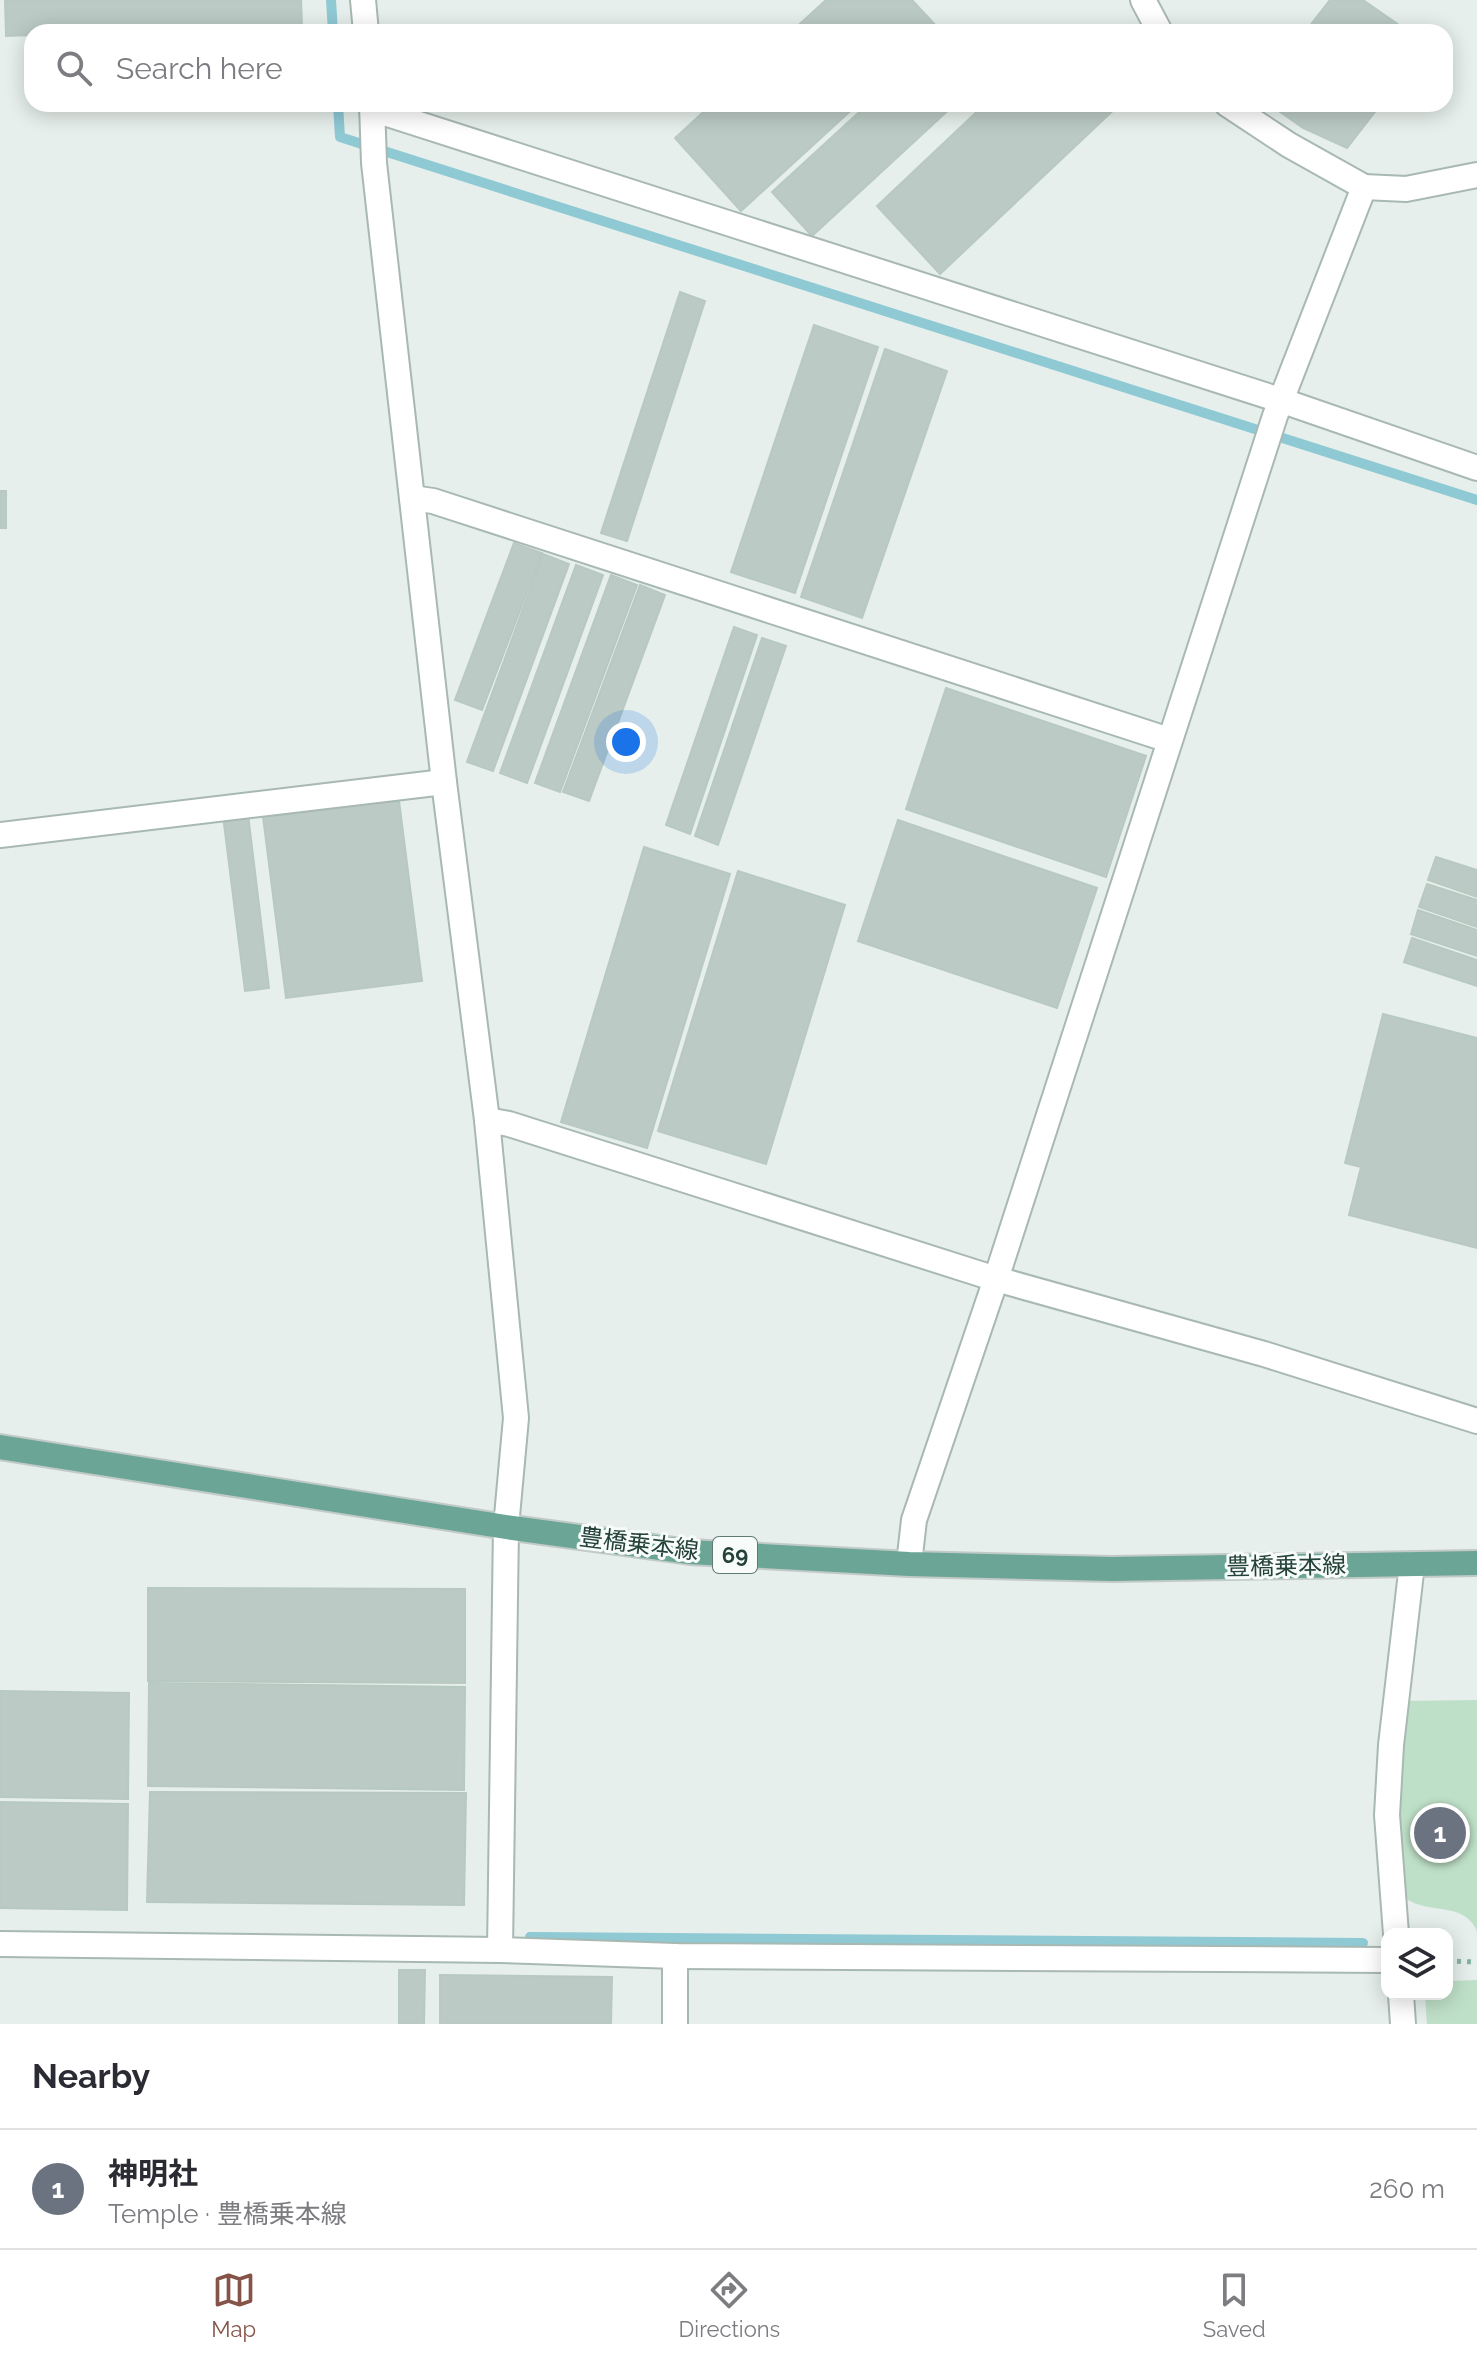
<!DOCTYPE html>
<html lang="en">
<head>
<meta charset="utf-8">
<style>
  body { margin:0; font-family:Raleway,"Noto Sans JP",sans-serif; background:#f2f2f3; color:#2b2b33 }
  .controls { position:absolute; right:24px; bottom:24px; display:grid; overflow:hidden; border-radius:16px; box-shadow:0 4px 20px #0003 }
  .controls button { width:72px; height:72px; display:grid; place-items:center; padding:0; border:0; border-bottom:2px solid #e1e1e2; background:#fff; color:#2b2b33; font:40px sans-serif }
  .you { position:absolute; left:626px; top:742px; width:28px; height:28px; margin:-20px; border:6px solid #fff; border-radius:50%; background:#1a73e8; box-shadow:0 0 0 12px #1a73e833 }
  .badge { display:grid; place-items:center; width:52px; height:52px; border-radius:50%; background:#855347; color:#fff; font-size:26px; font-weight:700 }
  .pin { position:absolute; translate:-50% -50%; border:4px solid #fff; box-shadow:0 2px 8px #0006 }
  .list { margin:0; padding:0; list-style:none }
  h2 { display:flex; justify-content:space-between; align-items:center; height:104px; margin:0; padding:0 32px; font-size:34px }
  h2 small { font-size:26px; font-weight:400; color:#7c7c81 }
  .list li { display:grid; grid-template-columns:52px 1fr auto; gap:24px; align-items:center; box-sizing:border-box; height:120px; padding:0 32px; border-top:2px solid #e1e1e2 }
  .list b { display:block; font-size:30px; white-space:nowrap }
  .list p { margin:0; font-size:26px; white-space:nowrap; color:#7c7c81 }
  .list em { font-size:26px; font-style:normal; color:#7c7c81 }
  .icon { flex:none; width:44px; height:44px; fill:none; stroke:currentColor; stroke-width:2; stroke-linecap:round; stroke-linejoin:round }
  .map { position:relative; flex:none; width:1477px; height:2024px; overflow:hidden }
  .search { position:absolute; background:#fff; box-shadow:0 4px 20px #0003; left:24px; right:24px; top:24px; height:88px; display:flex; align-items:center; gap:20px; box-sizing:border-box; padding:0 28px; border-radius:24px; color:#7c7c81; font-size:30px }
  .sheet { height:224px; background:#fff }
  nav { display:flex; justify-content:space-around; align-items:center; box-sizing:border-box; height:112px; border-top:2px solid #e1e1e2; background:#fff; font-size:22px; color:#7c7c81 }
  nav a { display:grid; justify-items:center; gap:4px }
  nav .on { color:#855347 }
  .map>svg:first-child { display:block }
  .green { fill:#bfe0c8 }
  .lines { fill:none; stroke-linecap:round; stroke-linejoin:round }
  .stream { stroke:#8ec9d4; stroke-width:10 }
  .building { fill:#bbcac4; stroke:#b8c9c2; stroke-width:2 }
  .street-casing { stroke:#a8b8b2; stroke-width:28 }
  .primary-casing { stroke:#c2cac8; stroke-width:28 }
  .path { stroke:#86b3a5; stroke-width:5; stroke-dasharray:4 6; stroke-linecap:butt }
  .street { stroke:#fff; stroke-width:24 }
  .primary { stroke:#6aa596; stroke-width:24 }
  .labels { text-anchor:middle; stroke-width:6; stroke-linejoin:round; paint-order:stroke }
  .shield { fill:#f7fbf9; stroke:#637a73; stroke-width:2 }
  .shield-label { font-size:22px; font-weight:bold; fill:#24423a }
  .street-label { font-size:24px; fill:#24423a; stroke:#f7fbf9 }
</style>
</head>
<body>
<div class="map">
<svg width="1477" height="2024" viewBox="0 0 1477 2024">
  <rect width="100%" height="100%" fill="#e6efeb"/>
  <g class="green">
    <path d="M1477,1700V1931C1463,1898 1422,1918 1400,1893L1393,1790L1402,1701Z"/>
    <polygon points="1477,1980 1477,2024 1427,2024 1425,1994 1447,1994 1447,1981"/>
  </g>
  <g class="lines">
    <g class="stream">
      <polyline points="331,0 333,32"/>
      <polyline points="338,104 340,137 1477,500"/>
      <polyline points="530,1937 1363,1943"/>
    </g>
  </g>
  <g class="building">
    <polygon points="5,0 301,0 302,27 32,32 32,35 6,36"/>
    <polygon points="826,0 912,0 940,30 937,32 791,32"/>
    <polygon points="1330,0 1363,0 1409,32 1305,32"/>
    <polygon points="712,104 858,104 741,211 675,138"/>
    <polygon points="868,104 955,104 812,236 772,192"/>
    <polygon points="985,104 1120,104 940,274 877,206"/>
    <polygon points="1269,104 1381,104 1347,148 1303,128"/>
    <polygon points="680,292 705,301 627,541 601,533"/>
    <polygon points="814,325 878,347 795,593 731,572"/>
    <polygon points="885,349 947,371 862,618 801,597"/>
    <rect x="0" y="491" width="6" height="37"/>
    <polygon points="514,543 542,553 482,710 455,700"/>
    <polygon points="543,554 569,564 493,771 467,762"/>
    <polygon points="576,565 603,575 527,783 500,773"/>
    <polygon points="611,575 637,585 560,792 535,783"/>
    <polygon points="640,585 665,595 589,801 563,792"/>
    <polygon points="734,627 757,635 690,834 666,825"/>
    <polygon points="762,638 786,646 718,845 695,836"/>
    <polygon points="946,688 1146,756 1106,877 906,809"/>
    <polygon points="399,801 422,981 286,998 263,817"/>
    <polygon points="248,814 269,988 245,991 223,816"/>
    <polygon points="898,820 1097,888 1057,1008 858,941"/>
    <polygon points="644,847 730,874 647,1148 561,1122"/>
    <polygon points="1436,857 1477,870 1477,897 1428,880"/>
    <polygon points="738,871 845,905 766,1164 658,1131"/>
    <polygon points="1427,884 1477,900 1477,927 1419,907"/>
    <polygon points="1418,910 1477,930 1477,956 1411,934"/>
    <polygon points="1412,938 1477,960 1477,986 1404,962"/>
    <polygon points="1383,1014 1477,1038 1477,1248 1349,1215 1361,1167 1345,1163"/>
    <polygon points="148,1588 465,1589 465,1683 148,1681"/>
    <polygon points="149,1683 465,1687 464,1790 148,1786"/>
    <polygon points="0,1691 129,1693 128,1799 0,1797"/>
    <polygon points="150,1792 466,1793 464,1905 147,1902"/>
    <polygon points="0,1802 128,1804 127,1910 0,1908"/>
    <polygon points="399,1970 425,1970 424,2024 399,2024"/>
    <polygon points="440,1975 612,1977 611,2024 440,2024"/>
  </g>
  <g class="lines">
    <g class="street-casing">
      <g id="street">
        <polyline points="363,0 366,32"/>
        <polyline points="1143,0 1160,32"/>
        <polyline points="372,104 374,163 444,782 487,1120 516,1418 506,1527 500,1950"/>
        <polyline points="1227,104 1289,145 1364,187 1406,189 1477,175"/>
        <polyline points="372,109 1283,401 1477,468"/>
        <polyline points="412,498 433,501 1169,740"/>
        <polyline points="0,835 444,782"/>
        <polyline points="487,1120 509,1124 996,1279 1264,1354 1477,1421"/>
        <polyline points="909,1564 914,1520 996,1279 1275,416 1364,187"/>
        <polyline points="1396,1934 1387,1815 1391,1745 1412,1564"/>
        <polyline points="0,1944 500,1950 675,1956 1387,1960"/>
        <polyline points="1401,1994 1403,2024"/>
        <polyline points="675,2024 675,1956"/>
      </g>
    </g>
    <g class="primary-casing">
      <polyline id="primary" points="0,1447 506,1527 690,1552 909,1564 1112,1569 1477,1563"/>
    </g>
    <polyline class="path" points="1447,1961 1477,1962"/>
    <use href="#street" class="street"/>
    <use href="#primary" class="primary"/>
  </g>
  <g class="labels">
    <rect class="shield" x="713" y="1537" width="44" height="36" rx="6"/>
    <g class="shield-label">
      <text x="735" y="1563">69</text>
    </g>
    <g class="street-label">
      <text transform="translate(639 1544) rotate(7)" y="8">豊橋乗本線</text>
      <text transform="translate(1286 1566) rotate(-1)" y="8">豊橋乗本線</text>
    </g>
  </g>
</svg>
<div class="controls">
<button><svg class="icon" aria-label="layers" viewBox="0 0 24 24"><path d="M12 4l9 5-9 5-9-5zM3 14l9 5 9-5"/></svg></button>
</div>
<div class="you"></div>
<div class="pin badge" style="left:1440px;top:1833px;background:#6b7280">1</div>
<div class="search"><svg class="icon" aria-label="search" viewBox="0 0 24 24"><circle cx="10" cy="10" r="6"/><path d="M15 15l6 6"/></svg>Search here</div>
</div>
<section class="sheet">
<h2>Nearby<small></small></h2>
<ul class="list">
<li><span class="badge" style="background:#6b7280">1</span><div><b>神明社</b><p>Temple · 豊橋乗本線</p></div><em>260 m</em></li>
</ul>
</section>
<nav>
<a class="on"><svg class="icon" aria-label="map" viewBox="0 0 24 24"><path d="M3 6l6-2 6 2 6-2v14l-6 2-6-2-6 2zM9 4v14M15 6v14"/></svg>Map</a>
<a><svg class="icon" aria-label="directions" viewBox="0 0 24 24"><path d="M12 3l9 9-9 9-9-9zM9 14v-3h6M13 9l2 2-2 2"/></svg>Directions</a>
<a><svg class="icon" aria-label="saved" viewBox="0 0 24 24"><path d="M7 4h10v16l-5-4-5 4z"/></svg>Saved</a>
</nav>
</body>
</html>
